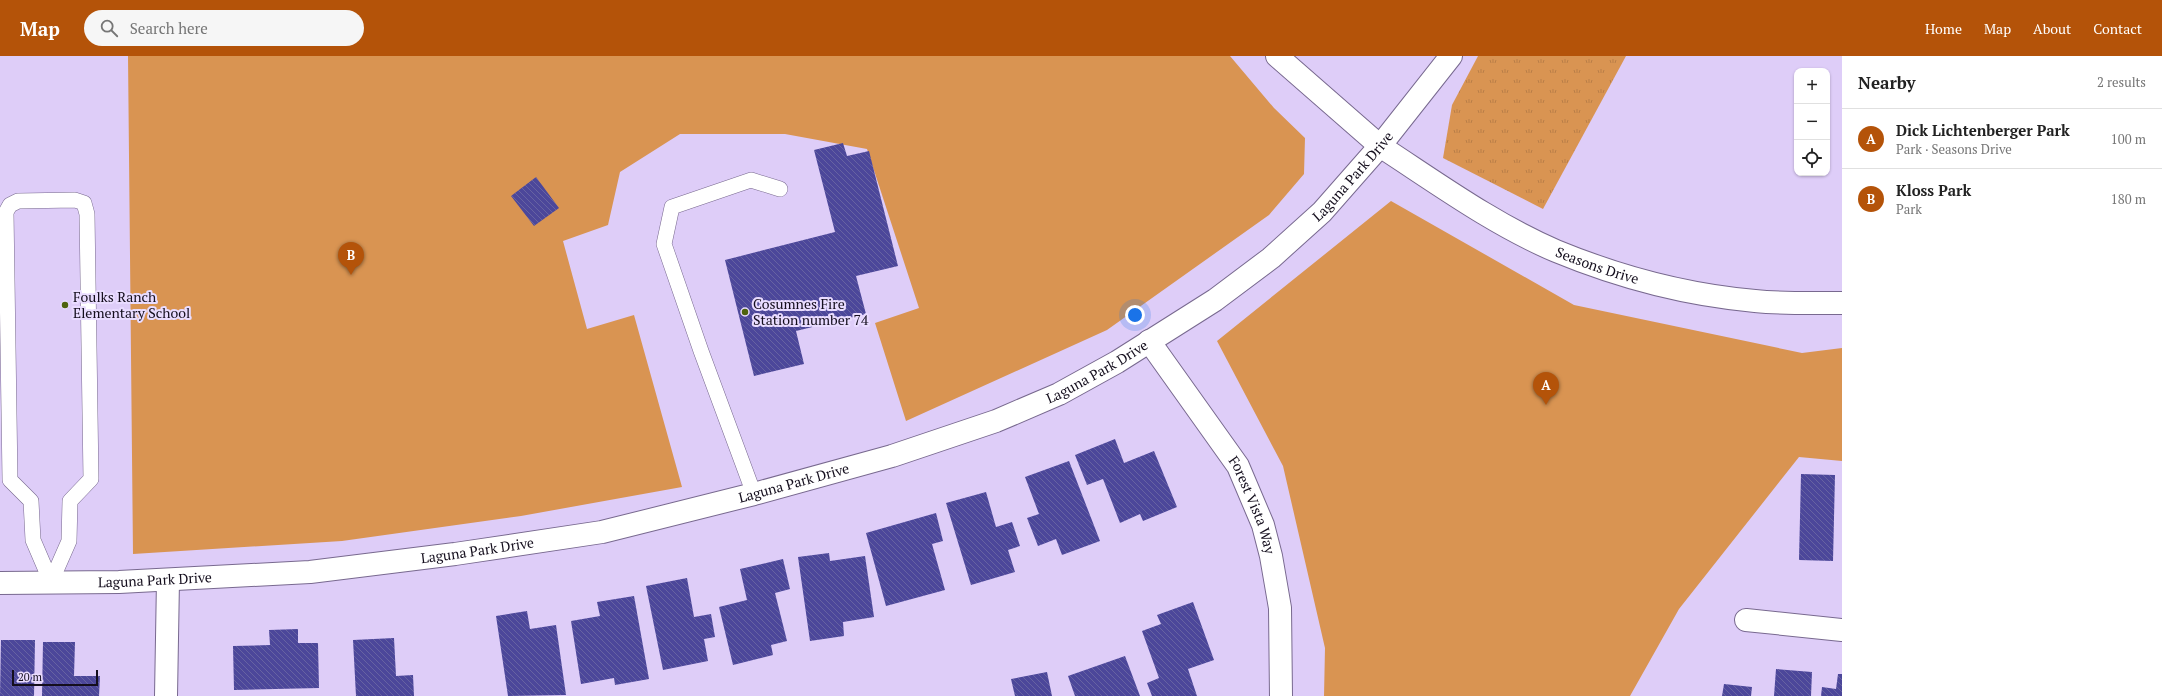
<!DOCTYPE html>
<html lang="en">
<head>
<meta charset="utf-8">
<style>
  body { margin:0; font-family:"PT Serif",serif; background:#f6f6f6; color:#222 }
  .controls { position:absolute; right:12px; top:12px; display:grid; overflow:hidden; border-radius:8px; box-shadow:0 1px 3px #0004 }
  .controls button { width:36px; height:36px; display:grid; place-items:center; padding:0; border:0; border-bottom:1px solid #e0e0e0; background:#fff; color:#222; font:20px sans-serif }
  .scale { position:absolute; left:12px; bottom:10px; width:86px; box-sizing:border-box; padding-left:4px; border:2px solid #140e1d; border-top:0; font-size:11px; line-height:14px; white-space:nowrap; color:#140e1d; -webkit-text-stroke:3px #e9dcff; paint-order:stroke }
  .you { position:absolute; left:1135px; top:259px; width:14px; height:14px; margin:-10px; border:3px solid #fff; border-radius:50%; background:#1a73e8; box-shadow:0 0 0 6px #1a73e833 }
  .badge { display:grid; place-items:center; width:26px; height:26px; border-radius:50%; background:#b45309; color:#fff; font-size:13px; font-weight:700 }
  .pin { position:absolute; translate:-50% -33px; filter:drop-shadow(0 1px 2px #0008) }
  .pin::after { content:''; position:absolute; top:21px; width:14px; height:12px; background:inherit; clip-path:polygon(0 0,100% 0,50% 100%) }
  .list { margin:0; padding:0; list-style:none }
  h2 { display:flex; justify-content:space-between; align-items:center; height:52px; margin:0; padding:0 16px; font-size:17px }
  h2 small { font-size:13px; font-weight:400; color:#767676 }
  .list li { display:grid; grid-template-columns:26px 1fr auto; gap:12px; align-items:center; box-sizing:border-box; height:60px; padding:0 16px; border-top:1px solid #e0e0e0 }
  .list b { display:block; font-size:15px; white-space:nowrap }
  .list p { margin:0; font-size:13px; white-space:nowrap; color:#767676 }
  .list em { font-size:13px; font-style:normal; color:#767676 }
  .icon { flex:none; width:22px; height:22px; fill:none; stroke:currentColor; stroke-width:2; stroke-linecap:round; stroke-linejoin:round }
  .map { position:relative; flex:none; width:1842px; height:640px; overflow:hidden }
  header { display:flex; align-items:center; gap:24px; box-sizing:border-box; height:56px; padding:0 20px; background:#b45309; color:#fff }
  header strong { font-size:19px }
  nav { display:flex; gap:22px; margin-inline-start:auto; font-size:14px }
  .search { width:280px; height:36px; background:#f6f6f6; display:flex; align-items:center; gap:10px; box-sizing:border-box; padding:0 14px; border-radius:22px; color:#767676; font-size:15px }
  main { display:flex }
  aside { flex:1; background:#fff }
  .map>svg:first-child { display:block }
  .grass { fill:url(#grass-tufts) }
  .park { fill:#d99452 }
  .building { fill:url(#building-back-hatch) }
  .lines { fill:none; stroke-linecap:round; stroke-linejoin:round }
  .service-casing { stroke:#78698f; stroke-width:16 }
  .minor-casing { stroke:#78698f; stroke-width:24 }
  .tertiary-casing { stroke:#78698f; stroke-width:24 }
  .service { stroke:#fff; stroke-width:15 }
  .minor { stroke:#fff; stroke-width:22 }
  .tertiary { stroke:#fff; stroke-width:22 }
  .poi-dot { fill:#4f630d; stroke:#e9dcff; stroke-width:1.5 }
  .labels { text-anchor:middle; stroke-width:4; stroke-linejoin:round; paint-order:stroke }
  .street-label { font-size:14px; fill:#140e1d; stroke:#e9dcff }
  .poi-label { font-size:14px; fill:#140e1d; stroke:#e9dcff; text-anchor:start }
</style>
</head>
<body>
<header>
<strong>Map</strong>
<div class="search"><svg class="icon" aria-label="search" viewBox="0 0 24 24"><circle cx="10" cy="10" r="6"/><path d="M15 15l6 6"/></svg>Search here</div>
<nav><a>Home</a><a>Map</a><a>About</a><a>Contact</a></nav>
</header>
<main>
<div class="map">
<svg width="1842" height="640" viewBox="0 0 1842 640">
  <defs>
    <pattern id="grass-tufts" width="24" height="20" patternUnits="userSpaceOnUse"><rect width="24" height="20" fill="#d99452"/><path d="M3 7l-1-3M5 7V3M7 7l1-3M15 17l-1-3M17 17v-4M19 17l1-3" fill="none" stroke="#b97e47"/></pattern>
    <pattern id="building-back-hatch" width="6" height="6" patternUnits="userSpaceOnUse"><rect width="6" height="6" fill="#4c479a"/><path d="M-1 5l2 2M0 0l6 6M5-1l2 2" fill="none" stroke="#6763a2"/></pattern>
  </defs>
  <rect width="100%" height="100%" fill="#decdf8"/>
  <polygon class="grass" points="1478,0 1626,0 1543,153 1443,102 1452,49"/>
  <g class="park">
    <polygon points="128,0 1230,0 1274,52 1305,82 1304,118 1269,159 1107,274 906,365 875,267 919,252 867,93 785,78 680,78 620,116 608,169 563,185 587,273 634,259 682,431 521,460 342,485 133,498"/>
    <polygon points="1391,145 1574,249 1802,297 1842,292 1842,405 1799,401 1679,553 1630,640 1324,640 1325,592 1283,410 1217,285"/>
  </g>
  <g class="building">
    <polygon points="843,87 847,100 869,95 898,210 856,220 866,258 796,275 804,308 754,320 725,204 835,176 814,94"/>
    <polygon points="536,121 559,152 534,170 511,140"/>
    <polygon points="1115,383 1124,407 1154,395 1177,451 1143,465 1140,458 1120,467 1103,423 1087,429 1075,399"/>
    <polygon points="1069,405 1100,485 1062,499 1056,483 1038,490 1027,462 1039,458 1025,421"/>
    <polygon points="1801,418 1835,419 1833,505 1799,504"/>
    <polygon points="986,436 996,471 1012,466 1020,490 1008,494 1015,516 971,529 946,447"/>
    <polygon points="936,457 943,485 932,488 945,534 886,550 866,477"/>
    <polygon points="829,497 830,505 865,500 874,561 843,566 844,580 810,585 798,501"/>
    <polygon points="783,503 790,533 775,537 787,585 771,589 773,599 733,609 719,551 747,544 740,513"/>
    <polygon points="687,522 694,561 711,558 715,581 704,583 708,605 663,614 646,530"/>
    <polygon points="634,540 649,623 615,629 614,622 581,628 571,565 600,560 597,546"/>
    <polygon points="1193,546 1214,604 1188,613 1197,640 1152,640 1147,627 1159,622 1142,575 1161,568 1157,559"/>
    <polygon points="527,555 530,573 556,569 566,639 508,640 496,560"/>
    <polygon points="298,573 298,587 318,587 319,632 234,634 233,590 270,589 269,574"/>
    <polygon points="394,582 396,620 413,619 414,640 356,640 353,584"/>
    <polygon points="1,584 35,584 34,640 0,640"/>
    <polygon points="43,586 75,586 74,620 100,620 99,640 42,640"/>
    <polygon points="1125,600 1140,640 1075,640 1068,620"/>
    <polygon points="1776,613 1812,616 1811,640 1774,640"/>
    <polygon points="1047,616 1052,640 1015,640 1011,623"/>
    <polygon points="1838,618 1842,618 1842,640 1821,640 1822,631 1836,633"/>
    <polygon points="1724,628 1752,631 1751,640 1722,640"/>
  </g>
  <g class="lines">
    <g class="service-casing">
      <g id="service">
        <polygon points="75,144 84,147 87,158 91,423 70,445 69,485 51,526 33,484 31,445 10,424 6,156 10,149 18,145"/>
        <polyline points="754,438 701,295 664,188 672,151 751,124 780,133"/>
      </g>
    </g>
    <g class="minor-casing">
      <g id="minor">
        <polyline points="1277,0 1380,90"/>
        <path id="s1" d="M1149,285L1238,410L1263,469L1271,500L1280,552L1281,640"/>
        <polyline points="1746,564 1842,574"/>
      </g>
    </g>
    <g class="tertiary-casing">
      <g id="tertiary">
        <path id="s2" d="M1380,90C1437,127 1493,168 1556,195C1619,221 1687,239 1755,245C1784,248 1813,247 1842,247"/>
        <path id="s3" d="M0,527L119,526L310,516L455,498L602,476L754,438L892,400L996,365L1059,338L1117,306L1215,244L1271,202L1322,156L1380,90L1451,0"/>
        <polyline points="166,640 168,524"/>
      </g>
    </g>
    <use href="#service" class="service"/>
    <use href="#minor" class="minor"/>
    <use href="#tertiary" class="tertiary"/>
  </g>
  <g class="poi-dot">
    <circle cx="65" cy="249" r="4"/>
    <circle cx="745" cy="256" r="4"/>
  </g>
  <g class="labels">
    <g class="street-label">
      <text dy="5" stroke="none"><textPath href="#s3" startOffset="1451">Laguna Park Drive</textPath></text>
      <text dy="5" stroke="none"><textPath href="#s2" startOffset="249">Seasons Drive</textPath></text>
      <text dy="5" stroke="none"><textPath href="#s3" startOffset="1127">Laguna Park Drive</textPath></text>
      <text dy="5" stroke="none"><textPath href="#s3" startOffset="803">Laguna Park Drive</textPath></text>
      <text dy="5" stroke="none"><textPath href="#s1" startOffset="195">Forest Vista Way</textPath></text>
      <text dy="5" stroke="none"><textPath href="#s3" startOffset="479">Laguna Park Drive</textPath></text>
      <text dy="5" stroke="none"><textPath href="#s3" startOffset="155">Laguna Park Drive</textPath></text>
    </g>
    <g class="poi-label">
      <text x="73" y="246">Foulks Ranch<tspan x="73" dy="16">Elementary School</tspan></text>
      <text x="753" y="253">Cosumnes Fire<tspan x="753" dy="16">Station number 74</tspan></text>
    </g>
  </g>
</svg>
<div class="controls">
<button>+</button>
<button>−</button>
<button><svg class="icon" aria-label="locate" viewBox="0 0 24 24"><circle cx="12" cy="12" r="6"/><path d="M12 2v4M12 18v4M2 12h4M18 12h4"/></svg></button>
</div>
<div class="scale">20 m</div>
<div class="you"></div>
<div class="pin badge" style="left:1546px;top:349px">A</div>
<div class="pin badge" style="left:351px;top:219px">B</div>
</div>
<aside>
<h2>Nearby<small>2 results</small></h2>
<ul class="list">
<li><span class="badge">A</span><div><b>Dick Lichtenberger Park</b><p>Park · Seasons Drive</p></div><em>100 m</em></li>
<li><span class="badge">B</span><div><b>Kloss Park</b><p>Park</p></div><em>180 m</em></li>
</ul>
</aside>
</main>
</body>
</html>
